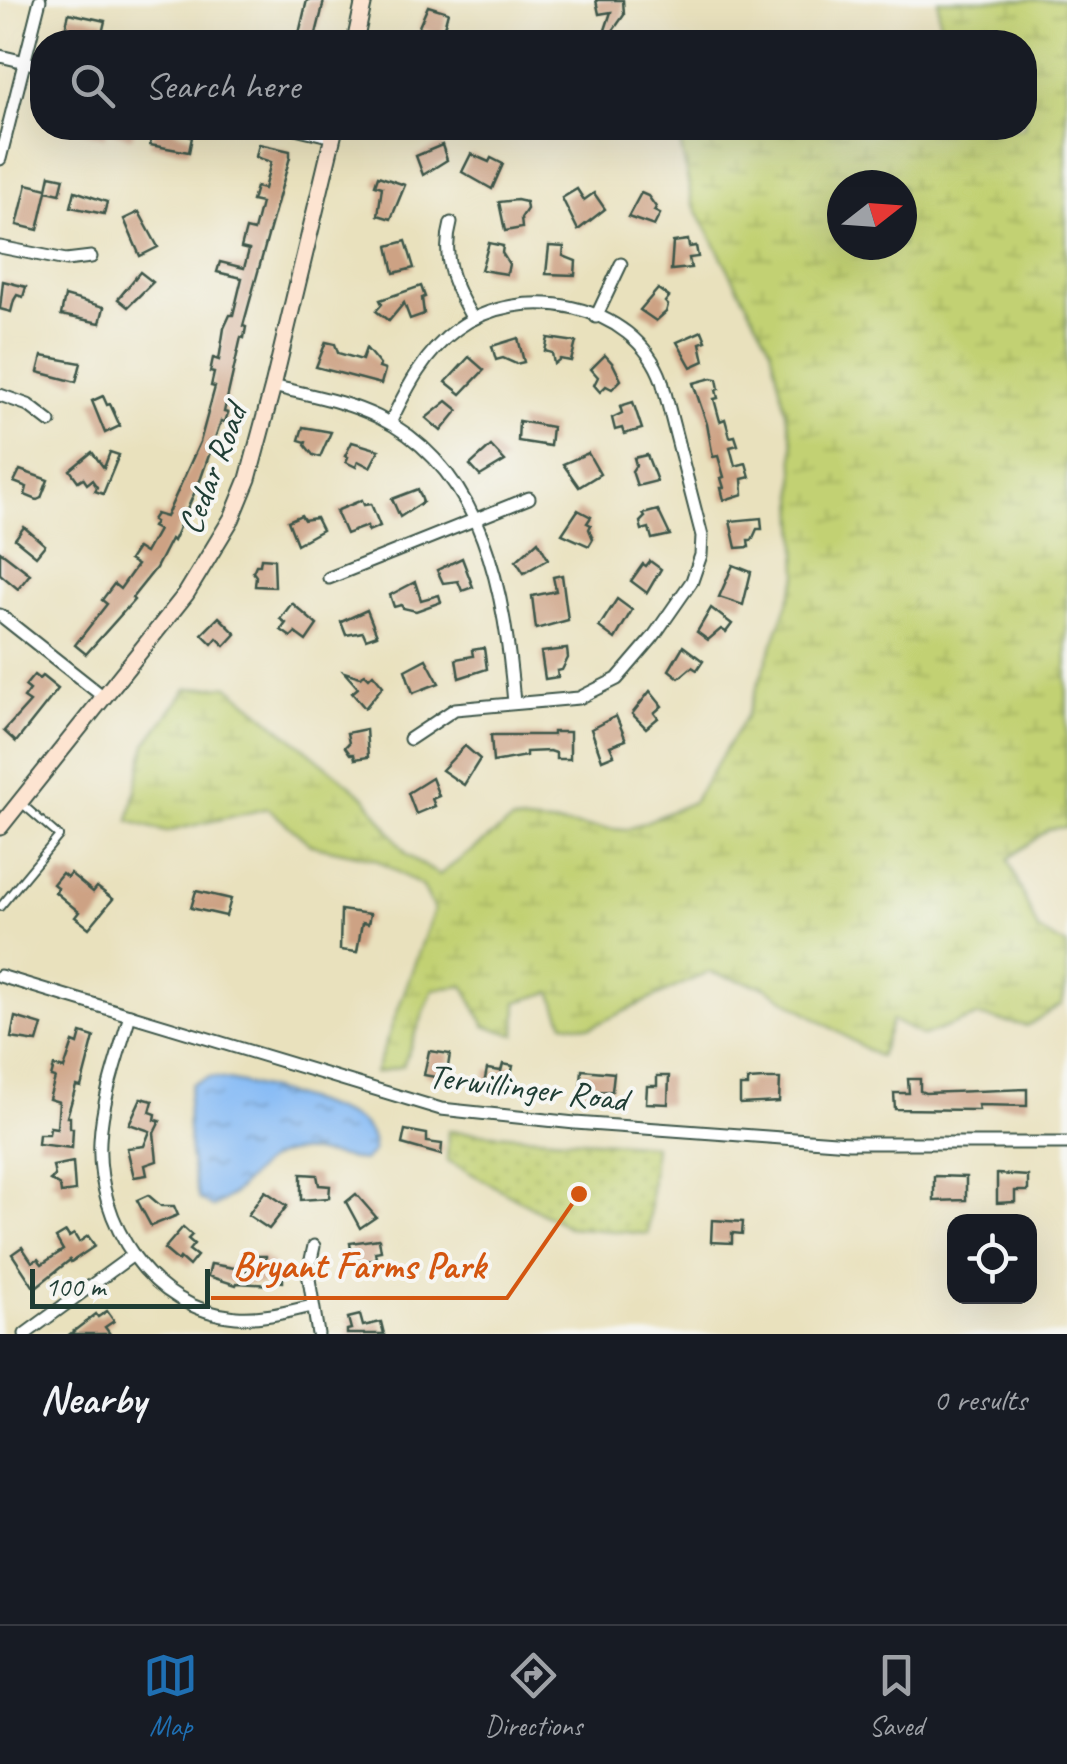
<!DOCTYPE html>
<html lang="en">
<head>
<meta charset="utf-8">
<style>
  body { margin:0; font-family:Caveat,sans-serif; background:#20242c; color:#f1f3f6 }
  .controls { position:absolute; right:30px; bottom:30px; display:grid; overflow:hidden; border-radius:20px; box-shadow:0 10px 40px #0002 }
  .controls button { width:90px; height:90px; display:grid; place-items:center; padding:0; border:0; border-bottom:2px solid #363941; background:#171b24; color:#f1f3f6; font:50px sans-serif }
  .compass { position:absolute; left:827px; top:170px; width:90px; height:90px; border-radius:50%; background:#171b24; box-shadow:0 10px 40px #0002; rotate:73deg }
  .scale { position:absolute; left:30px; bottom:25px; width:180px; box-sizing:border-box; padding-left:10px; border:5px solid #1f3d34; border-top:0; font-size:28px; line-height:35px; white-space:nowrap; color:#1f3d34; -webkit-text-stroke:8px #f6f6f2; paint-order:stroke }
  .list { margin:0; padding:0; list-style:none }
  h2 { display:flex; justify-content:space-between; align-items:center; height:130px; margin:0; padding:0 40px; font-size:42px }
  h2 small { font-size:32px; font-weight:400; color:#9ea1a6 }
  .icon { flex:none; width:55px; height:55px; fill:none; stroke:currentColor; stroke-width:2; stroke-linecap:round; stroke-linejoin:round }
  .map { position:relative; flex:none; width:1067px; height:1334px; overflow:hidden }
  .search { position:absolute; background:#171b24; box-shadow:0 10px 40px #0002; left:30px; right:30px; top:30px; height:110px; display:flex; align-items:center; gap:25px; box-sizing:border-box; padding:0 35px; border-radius:40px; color:#9ea1a6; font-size:38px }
  .sheet { height:290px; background:#171b24 }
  nav { display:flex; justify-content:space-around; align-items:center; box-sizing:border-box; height:140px; border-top:2px solid #363941; background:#171b24; font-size:28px; color:#9ea1a6 }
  nav a { display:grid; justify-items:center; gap:5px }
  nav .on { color:#1f6fb2 }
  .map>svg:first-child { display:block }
  .grass { fill:url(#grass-dots); stroke:#708754; stroke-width:2.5 }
  .wetland { fill:url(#wetland-marsh); stroke:#708754; stroke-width:2.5; fill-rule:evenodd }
  .water { fill:url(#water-ripples); stroke:#537c94; stroke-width:2.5 }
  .building { fill:#cda284 }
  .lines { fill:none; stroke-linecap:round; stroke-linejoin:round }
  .lane-casing { stroke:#3d5649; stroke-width:10 }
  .street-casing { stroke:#3d5649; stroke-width:15 }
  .secondary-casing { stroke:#3d5649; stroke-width:19 }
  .lane { stroke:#fff; stroke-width:6 }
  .street { stroke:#fff; stroke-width:11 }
  .secondary { stroke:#fde4d1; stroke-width:15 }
  .labels { text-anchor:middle; stroke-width:8; stroke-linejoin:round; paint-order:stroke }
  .street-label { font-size:35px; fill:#1f3d34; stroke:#f6f6f2 }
  .leader { fill:none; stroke:#d45610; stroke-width:4 }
  .callout-dot { fill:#d45610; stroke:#f6f6f2; stroke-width:4 }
  .callout-label { font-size:38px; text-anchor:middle; font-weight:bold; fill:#d45610; stroke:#f6f6f2; stroke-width:8; stroke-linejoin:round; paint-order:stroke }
</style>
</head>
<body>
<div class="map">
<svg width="1067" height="1334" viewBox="0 0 1067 1334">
  <defs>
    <pattern id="grass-dots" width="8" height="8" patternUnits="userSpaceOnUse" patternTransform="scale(2.5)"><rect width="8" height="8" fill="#c2d173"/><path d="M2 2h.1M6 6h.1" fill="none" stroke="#a6b464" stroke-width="1.8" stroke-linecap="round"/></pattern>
    <pattern id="wetland-marsh" width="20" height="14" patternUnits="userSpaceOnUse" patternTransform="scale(2.5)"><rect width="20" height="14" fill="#c2d173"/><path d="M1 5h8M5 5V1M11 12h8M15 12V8" fill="none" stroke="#a6b464"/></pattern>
    <pattern id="water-ripples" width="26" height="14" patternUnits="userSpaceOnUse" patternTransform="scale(2.5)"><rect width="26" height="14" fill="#87bbf5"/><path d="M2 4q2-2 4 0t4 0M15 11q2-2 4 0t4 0" fill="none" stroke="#6e99c7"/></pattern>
  </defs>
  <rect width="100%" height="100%" fill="#f6f6f2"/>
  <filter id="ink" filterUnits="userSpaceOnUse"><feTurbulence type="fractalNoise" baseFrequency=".01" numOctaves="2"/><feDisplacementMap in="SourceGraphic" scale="20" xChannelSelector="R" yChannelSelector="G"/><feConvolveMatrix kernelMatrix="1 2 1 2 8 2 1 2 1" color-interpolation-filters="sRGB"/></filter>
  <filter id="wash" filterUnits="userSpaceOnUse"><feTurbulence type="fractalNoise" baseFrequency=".0048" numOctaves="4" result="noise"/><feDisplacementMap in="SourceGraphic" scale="40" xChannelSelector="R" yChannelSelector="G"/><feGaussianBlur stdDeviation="2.25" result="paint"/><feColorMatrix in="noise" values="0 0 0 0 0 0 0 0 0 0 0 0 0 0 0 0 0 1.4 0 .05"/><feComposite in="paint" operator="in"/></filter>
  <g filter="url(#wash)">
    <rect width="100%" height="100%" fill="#e9e1bd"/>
    <polygon class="grass" points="448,1131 654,1145 648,1234 568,1227 447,1160"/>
    <path class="wetland" d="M938,0H1066L1067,827L1049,829L1008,859L1038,930L1067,946V983L1062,1004L1027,1026L977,1016L923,1036L892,1020L879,1057L765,987L708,972L591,1027L564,1023L551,992L517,1002L516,1035L485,1026L464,986L433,989L403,1066L375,1073L434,910L423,887L375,859L311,845L268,808L166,832L129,821L146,744L187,689L228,686L366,798L407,855L439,875L512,821L626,830L693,802L747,715L798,575L793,442L771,348L692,202L678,130L674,128H1024V42H941ZM842,185H902V245H842Z"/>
    <path class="water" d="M210,1077C238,1080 343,1107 362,1124C370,1131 374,1142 373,1152L363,1161C330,1156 290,1141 262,1165C245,1180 235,1197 213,1207L199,1199C191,1170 182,1112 192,1084Z"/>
    <g id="blocks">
      <g class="building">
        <polygon points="307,0 324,0 321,14 314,42 297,42"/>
        <polygon points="596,0 623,0 624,15 605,42 601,42 611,12 599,14"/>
        <polygon points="428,6 448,12 442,35 418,29"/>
        <polygon points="69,13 105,21 100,42 62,42"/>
        <polygon points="80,128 135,128 132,138 107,131 105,138 80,131"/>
        <polygon points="154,128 170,129 192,137 189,152 150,145"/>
        <polygon points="259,144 290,151 290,157 249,304 243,326 246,327 244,338 241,337 224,412 228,413 225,422 221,421 201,478 173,541 171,539 156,568 132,598 134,600 86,654 75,645 107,604 102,600 114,584 120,589 137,565 129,560 137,548 145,553 158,530 152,527 155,522 152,520 156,514 166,517 200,442 215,387 211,386 214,373 210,372 213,358 219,360 224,328 230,315 233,315 242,278 217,272 220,262 244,268 249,250 241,248 246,229 254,231 261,203 252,201 256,187 264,189 271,162 256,157"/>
        <polygon points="442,145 447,160 423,175 416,156"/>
        <polygon points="471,154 489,162 491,158 503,164 492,189 462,172"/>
        <polygon points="50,175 64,178 60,194 47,191 38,230 17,225 27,184 47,189"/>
        <polygon points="378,176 405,185 391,219 378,215 382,187 375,185"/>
        <polygon points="577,189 584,200 594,193 605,209 578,230 562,198"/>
        <polygon points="75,191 107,202 104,214 71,207"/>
        <polygon points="641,193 648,196 656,207 654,211 660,214 654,226 628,217"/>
        <polygon points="517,200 526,202 527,209 521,218 522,228 505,231 499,202"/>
        <polygon points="139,212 158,247 140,256 124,219"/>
        <polygon points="688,240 689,247 696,246 698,257 689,258 691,268 671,270 673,242"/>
        <polygon points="406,241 414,268 394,273 388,246"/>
        <polygon points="489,243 503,246 502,253 509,264 507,274 481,270"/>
        <polygon points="549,246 564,247 563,256 576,261 575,275 546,274"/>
        <polygon points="140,272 153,282 128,307 118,299"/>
        <polygon points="3,281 26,287 23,297 17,295 14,300 11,312 0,309"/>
        <polygon points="421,286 425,297 422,298 424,314 410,319 404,303 389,321 376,311 382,304 380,300"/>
        <polygon points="658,289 669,297 665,302 668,305 666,312 656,321 640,310"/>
        <polygon points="65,296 104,307 100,323 61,315"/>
        <polygon points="702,331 706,341 700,343 704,361 691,367 677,342"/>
        <polygon points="518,338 524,362 516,364 503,358 496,360 492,346"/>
        <polygon points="548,338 576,342 571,361 560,359 554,364 552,353 545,351"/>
        <polygon points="326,342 335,344 338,353 362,360 366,348 380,365 379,368 385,370 381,384 316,367"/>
        <polygon points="605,355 613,364 621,380 612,389 606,386 600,392 594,385 598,377 591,369"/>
        <polygon points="42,356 81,363 76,382 38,372"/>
        <polygon points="469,357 484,370 461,394 446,382"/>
        <polygon points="712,378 717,379 719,389 716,390 718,398 714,399 720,421 725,419 730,437 735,436 738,445 730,447 735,466 746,463 750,477 742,479 743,494 724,500 721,488 724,488 721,478 724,477 718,456 713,457 707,424 693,383"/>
        <polygon points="103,396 107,405 110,404 120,426 105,433 92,401"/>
        <polygon points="447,401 458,410 441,431 426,418"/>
        <polygon points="633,402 642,429 624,434 622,428 615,430 612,418 622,413 620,406"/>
        <polygon points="519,421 552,427 550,446 518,441"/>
        <polygon points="303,427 331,432 320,457 313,455 305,445 306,442 299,440"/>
        <polygon points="352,442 379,450 370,467 358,461 356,467 346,462 348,457 345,456"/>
        <polygon points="491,446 505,461 480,476 470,465"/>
        <polygon points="92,452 104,468 110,452 119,455 103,494 95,491 97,487 92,480 87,484 83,478 78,481 70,470"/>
        <polygon points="588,453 600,474 579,487 563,464"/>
        <polygon points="647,455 657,481 637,486 632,471 636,465 634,458"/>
        <polygon points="20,470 48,480 41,498 37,500 25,495 27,487 14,482"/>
        <polygon points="418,489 423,502 400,517 392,499"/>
        <polygon points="362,500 364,505 371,504 380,526 368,531 367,526 346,534 336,511"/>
        <polygon points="578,510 591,517 587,523 591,525 589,529 593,539 589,546 562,534"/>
        <polygon points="658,510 670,535 652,539 649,528 642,530 640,522 645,517 643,514"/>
        <polygon points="301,515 304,520 316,518 322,530 297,544 288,521"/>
        <polygon points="761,518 762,529 757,529 752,540 748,540 749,547 736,548 730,521"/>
        <polygon points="24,527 45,545 36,556 15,539"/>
        <polygon points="538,541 548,559 524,573 516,561"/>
        <polygon points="0,551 30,574 18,589 0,574"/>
        <polygon points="261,558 274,559 275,587 255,586 256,576 253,572 256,565 260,565"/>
        <polygon points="462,558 473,587 462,591 458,581 443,583 437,570"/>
        <polygon points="650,561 661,569 647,593 631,581 643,564 646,566"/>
        <polygon points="733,565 751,572 743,605 719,597"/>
        <polygon points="562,575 568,620 536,629 532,596 556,591 553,577"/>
        <polygon points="415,582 421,600 439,595 441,602 416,611 403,608 401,605 394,607 390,595"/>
        <polygon points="617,599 632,610 615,639 599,627"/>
        <polygon points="292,603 317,625 306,641 295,633 291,637 281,630 286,623 280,619"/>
        <polygon points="711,608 732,624 726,632 721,629 708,640 697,632"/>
        <polygon points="367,610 377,635 366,639 363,632 346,635 341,622"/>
        <polygon points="219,617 236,634 225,646 217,638 212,644 202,634"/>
        <polygon points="683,646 703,661 697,670 692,667 679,678 669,670"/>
        <polygon points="484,648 487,669 459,678 456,659 473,656 472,650"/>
        <polygon points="567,649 568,658 562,670 557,671 558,677 545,679 541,652"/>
        <polygon points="426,659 439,683 413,693 405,670"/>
        <polygon points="344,672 360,677 365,674 369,678 373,674 383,686 365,708 352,693 358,688"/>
        <polygon points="34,675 39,679 42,676 58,689 16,742 4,731 30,702 24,698 30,690 25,686"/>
        <polygon points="650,691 662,706 654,713 658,718 646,728 632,714"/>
        <polygon points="616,716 626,740 610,746 614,755 602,760 591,729"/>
        <polygon points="366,729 368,757 355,759 354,754 350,754 345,747 349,743 347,733"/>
        <polygon points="553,732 570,732 570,759 556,759 556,753 550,751 526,752 526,756 493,762 491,735 553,735"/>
        <polygon points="465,746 480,759 464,785 442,770"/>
        <polygon points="432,778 439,796 432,799 435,806 416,814 408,793"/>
        <polygon points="62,873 67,877 70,873 93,892 97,887 113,899 89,928 75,917 79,912 55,892 58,888 53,884"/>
        <polygon points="196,891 231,899 226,916 191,908"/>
        <polygon points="341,910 370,914 368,924 362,923 357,952 340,950"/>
        <polygon points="15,1017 42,1025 37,1042 11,1038"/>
        <polygon points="81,1033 94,1037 81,1087 76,1086 67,1117 70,1117 70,1128 73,1128 72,1148 38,1144 39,1134 49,1134 50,1127 57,1128 59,1102 49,1099 55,1078 51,1077 54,1066 64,1069 73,1042 78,1044"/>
        <polygon points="429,1051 450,1054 446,1079 424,1075"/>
        <polygon points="503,1064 513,1066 508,1090 484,1084 487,1069 501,1071"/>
        <polygon points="582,1070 614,1073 612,1091 580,1092"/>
        <polygon points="657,1076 669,1076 668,1104 646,1103 647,1086 657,1086"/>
        <polygon points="764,1079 780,1079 779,1102 740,1104 740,1086 748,1086 748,1080"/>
        <polygon points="908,1079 920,1079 920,1091 925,1093 1027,1089 1027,1106 978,1105 979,1110 895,1109 894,1093 909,1093"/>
        <polygon points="141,1098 153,1101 150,1112 156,1114 155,1120 160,1121 154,1133 157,1161 145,1165 147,1175 134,1177 127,1148 144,1146 150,1131 129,1124"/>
        <polygon points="405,1130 427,1134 427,1142 442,1144 441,1155 402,1144"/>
        <polygon points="73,1162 75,1191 61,1193 60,1186 50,1180 55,1176 53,1166"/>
        <polygon points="301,1174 317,1175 319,1185 330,1186 329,1198 301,1200"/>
        <polygon points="997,1174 1028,1176 1028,1191 1015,1191 1015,1202 997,1203"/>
        <polygon points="934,1176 966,1177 966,1200 934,1201"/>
        <polygon points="265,1191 287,1206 269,1229 248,1215"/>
        <polygon points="356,1194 376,1217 360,1228 346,1202"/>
        <polygon points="148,1195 161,1206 174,1206 178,1215 151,1226 137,1200"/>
        <polygon points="712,1220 743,1222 742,1234 732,1233 732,1243 711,1242"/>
        <polygon points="183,1227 192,1235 188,1239 194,1244 189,1250 197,1256 189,1266 180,1258 178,1261 164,1249"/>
        <polygon points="66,1232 69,1237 74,1234 79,1242 88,1236 95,1246 71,1262 70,1260 36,1287 33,1286 12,1254 22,1247 32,1262 38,1259 42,1264 63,1250 56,1238"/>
        <polygon points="379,1239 381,1251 375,1252 376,1258 370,1260 371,1270 359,1272 357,1261 353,1262 350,1243"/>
        <polygon points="254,1256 266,1256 266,1261 273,1262 272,1269 283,1269 283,1282 272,1281 272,1285 237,1283 236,1285 208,1276 211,1264 252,1271"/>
        <polygon points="107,1311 114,1321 105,1327 110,1334 70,1334 96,1314 98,1317"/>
        <polygon points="360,1315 363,1326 381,1322 384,1334 347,1334 347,1330 351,1329 348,1318"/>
      </g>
    </g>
  </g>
  <g filter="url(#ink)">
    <use href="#blocks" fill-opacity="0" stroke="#3d5649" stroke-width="2.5"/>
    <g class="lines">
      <g class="lane-casing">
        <polyline id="lane" points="0,907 59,836 21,803"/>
      </g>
      <g class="street-casing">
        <g id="street">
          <polyline points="0,56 42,66"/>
          <polyline points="295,128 333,137"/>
          <polyline points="0,159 40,0"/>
          <path d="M451,223C441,259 454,287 473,319"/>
          <polyline points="0,247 66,260 91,257"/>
          <polyline points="596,317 621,264"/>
          <path d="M273,386C308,395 346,401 378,417C485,469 505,595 514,703"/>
          <polyline points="0,395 28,405 50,422"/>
          <path d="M390,423C407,388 425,352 457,329C521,282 634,302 662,381L702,536L701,555L692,581L653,637L617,679L579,698L455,709L410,739"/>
          <polyline points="329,578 529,498"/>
          <polyline points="0,615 105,698"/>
          <polyline points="0,976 441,1109 575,1123 849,1143 1067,1143"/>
          <path d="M130,1015C118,1056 102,1098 100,1141C96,1222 151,1310 236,1317C262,1319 287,1312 312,1306"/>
          <polyline points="314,1246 308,1273 318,1334"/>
          <polyline points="25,1334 133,1255"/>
        </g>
      </g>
      <g class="secondary-casing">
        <g id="secondary">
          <polyline points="355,42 364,0"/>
          <polyline points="0,827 186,594 232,518 248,479 273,386 335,128"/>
        </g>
      </g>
      <use href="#lane" class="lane"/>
      <use href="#street" class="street"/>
      <use href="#secondary" class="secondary"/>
    </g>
  </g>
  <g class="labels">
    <g class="street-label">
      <text transform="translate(212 469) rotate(-69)" y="12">Cedar Road</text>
      <text transform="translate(528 1087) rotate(7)" y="12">Terwillinger Road</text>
    </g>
  </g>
  <path class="leader" d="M579 1194L507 1298H211"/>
  <circle class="callout-dot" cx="579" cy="1194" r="10"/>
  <g class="callout-label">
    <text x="359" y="1278">Bryant Farms Park</text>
  </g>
</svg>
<div class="controls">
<button><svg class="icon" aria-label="locate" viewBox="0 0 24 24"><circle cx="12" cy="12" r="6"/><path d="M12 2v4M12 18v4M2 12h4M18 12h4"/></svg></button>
</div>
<svg class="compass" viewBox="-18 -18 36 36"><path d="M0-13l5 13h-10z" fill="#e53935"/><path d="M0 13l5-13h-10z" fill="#9ea1a6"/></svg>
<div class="scale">100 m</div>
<div class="search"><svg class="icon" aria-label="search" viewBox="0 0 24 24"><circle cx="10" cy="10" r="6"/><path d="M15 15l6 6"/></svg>Search here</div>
</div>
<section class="sheet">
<h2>Nearby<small>0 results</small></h2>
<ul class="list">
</ul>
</section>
<nav>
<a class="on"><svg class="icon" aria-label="map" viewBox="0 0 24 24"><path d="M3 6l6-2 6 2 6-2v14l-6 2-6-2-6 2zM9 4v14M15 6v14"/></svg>Map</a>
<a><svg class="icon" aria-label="directions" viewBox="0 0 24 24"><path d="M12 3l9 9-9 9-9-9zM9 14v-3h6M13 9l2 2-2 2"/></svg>Directions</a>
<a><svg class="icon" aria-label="saved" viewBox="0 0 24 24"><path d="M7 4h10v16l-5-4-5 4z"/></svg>Saved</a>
</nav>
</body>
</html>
